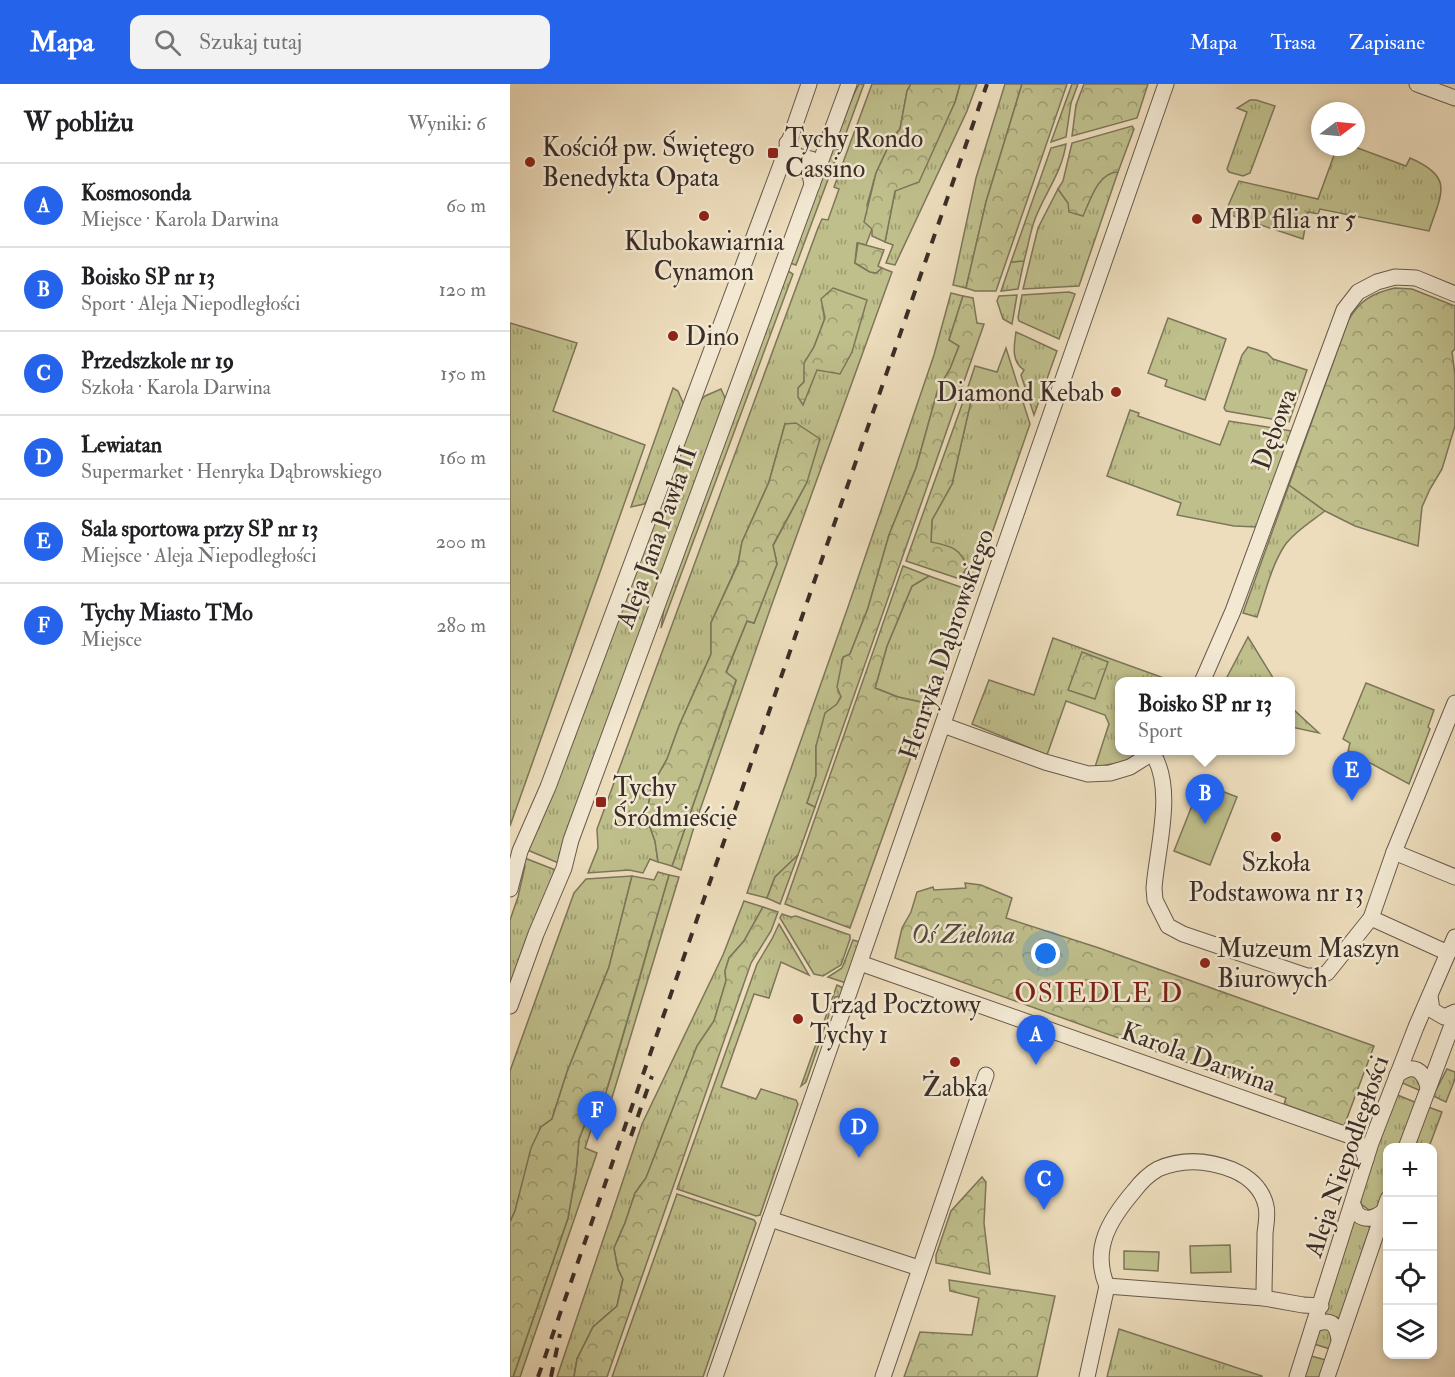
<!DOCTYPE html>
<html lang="pl">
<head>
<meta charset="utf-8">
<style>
  body { margin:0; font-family:"IM FELL Double Pica",serif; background:#f2f2f2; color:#202124 }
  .controls { position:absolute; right:18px; bottom:18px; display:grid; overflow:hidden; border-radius:12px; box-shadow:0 3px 9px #0003 }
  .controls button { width:54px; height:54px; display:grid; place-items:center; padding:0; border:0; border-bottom:2px solid #e0e0e0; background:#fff; color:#202124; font:30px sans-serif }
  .compass { position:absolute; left:801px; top:18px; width:54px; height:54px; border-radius:50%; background:#fff; box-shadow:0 3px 9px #0003; rotate:74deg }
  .you { position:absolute; left:536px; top:870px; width:21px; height:21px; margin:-15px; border:4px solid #fff; border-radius:50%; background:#1a73e8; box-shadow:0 0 0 9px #1a73e833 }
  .badge { display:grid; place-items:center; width:39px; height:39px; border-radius:50%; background:#2563eb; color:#fff; font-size:20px; font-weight:700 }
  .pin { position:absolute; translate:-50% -50px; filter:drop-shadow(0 2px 3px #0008) }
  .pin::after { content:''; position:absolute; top:32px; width:21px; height:18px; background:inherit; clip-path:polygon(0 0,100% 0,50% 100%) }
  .popup { position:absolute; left:605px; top:593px; width:180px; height:78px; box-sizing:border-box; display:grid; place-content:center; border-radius:12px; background:#fff; filter:drop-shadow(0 2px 4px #0005); font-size:20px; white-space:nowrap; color:#757577 }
  .popup b { font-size:22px; color:#202124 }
  .popup::after { content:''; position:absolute; left:50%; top:100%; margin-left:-12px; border:12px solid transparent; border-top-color:#fff }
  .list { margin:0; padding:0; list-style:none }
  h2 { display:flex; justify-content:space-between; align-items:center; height:78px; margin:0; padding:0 24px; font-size:26px }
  h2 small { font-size:20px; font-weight:400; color:#757577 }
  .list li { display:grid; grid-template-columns:39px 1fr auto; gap:18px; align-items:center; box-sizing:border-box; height:84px; padding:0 24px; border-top:2px solid #e0e0e0 }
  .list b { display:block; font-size:22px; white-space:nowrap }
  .list p { margin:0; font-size:20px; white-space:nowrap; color:#757577 }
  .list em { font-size:20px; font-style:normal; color:#757577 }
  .icon { flex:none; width:33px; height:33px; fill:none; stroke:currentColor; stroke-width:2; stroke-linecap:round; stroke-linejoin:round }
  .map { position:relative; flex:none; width:945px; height:1293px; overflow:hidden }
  header { display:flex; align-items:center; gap:36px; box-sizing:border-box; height:84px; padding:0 30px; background:#2563eb; color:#fff }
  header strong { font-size:28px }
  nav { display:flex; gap:33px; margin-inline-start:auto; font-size:21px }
  .search { width:420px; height:54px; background:#f2f2f2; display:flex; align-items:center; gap:15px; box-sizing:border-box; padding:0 21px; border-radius:12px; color:#757577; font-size:22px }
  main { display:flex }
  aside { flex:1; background:#fff }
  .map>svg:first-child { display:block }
  .grass { fill:url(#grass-tufts); stroke:#7d765a; stroke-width:1.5; fill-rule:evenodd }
  .forest { fill:url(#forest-crowns); stroke:#7d765a; stroke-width:1.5 }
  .pitch { fill:#bfbf8c; stroke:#7d765a; stroke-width:1.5 }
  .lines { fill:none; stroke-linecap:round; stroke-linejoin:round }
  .minor-casing { stroke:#685a4d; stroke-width:17 }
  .minor { stroke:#f3e9d3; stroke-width:15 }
  .rail { stroke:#3b2e28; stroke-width:4; stroke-dasharray:10 10; stroke-linecap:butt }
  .poi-dot { fill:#8f2418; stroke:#f3e9d3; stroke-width:2 }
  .labels { text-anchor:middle; stroke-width:5; stroke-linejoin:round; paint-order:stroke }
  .poi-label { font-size:26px; fill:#3b2e28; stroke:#f3e9d3; text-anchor:start }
  .street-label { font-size:26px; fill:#3b2e28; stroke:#f3e9d3 }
  .park-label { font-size:26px; font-style:italic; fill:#554b3c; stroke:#f3e9d3 }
  .neighbourhood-label { font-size:27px; letter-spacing:1.5px; fill:#7a1f14; stroke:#f3e9d3 }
</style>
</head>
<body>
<header>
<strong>Mapa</strong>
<div class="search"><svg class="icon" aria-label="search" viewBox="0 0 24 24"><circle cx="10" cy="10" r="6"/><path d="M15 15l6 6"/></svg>Szukaj tutaj</div>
<nav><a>Mapa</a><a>Trasa</a><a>Zapisane</a></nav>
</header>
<main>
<aside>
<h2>W pobliżu<small>Wyniki: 6</small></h2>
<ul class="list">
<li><span class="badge">A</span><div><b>Kosmosonda</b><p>Miejsce · Karola Darwina</p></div><em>60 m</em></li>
<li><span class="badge">B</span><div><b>Boisko SP nr 13</b><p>Sport · Aleja Niepodległości</p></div><em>120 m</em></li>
<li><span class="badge">C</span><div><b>Przedszkole nr 19</b><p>Szkoła · Karola Darwina</p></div><em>150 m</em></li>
<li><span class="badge">D</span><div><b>Lewiatan</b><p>Supermarket · Henryka Dąbrowskiego</p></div><em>160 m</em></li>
<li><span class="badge">E</span><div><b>Sala sportowa przy SP nr 13</b><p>Miejsce · Aleja Niepodległości</p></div><em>200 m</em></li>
<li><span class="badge">F</span><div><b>Tychy Miasto TMo</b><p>Miejsce</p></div><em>280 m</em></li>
</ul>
</aside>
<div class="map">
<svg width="945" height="1293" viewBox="0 0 945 1293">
  <defs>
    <pattern id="grass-tufts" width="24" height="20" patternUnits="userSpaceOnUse" patternTransform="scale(1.5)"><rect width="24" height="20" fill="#bfbf8c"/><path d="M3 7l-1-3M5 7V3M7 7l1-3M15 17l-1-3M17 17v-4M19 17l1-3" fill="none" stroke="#9c9c72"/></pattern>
    <pattern id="forest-crowns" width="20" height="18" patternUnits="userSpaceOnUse" patternTransform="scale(1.5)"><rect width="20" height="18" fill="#bfbf8c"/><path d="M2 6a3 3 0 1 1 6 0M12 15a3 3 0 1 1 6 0" fill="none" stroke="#9c9c72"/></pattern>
  </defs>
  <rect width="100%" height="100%" fill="#edddbc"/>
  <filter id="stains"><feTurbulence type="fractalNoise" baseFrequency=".00333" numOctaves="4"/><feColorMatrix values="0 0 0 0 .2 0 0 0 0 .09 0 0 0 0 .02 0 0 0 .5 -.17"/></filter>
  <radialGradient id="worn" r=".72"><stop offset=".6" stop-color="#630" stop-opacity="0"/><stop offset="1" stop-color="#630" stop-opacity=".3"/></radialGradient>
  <g class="grass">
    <polygon points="349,0 354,0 332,60 325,58 343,12"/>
    <path d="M362,0H401L397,7L390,45L382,55L366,89L357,121L362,145L356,161L347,159L345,179L360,188L366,189L372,184L382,188L263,517L184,743L171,786L162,782L226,597L216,589L237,537L244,539L267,480L263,462L297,398L275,340L259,398L232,458L228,479L201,539V570L169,642L157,675L142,702L136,732L145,757L148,778L140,775L133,789L119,786L78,789L88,764L87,745L308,144L312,135L318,136L329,105L324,103ZM312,222L342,268L307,286L288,304L294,298L295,279L304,263L315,234Z"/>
    <polygon points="450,0 467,0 457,27 385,181 376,179 383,161 375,158 385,107 426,57 445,18"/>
    <polygon points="495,0 512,0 476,118 456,204 443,201 466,94"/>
    <polygon points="740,16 746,16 765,22 740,89 733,92 719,88 717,85 737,28 727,24"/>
    <path d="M827,63H845L896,82L900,74C944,93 932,108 919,147L810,125L808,130L798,128L793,155L715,129L729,97L808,115Z"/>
    <polygon points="323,65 329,66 286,181 280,179"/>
    <polygon points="602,88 608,88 569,202 513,205 528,144 548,105 558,119"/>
    <polygon points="514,177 508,205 491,207 501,178"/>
    <polygon points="278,187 283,190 151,544 156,512"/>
    <polygon points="559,208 565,210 549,255 509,237 508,234 512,211"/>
    <polygon points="441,209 453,212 439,256 449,262 440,285 428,305 406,384 379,451 358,524 340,570 331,612 306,662 306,692 297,719 305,723 288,771 265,793 257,814 237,809 338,523 424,271"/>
    <polygon points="507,211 502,240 493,235 487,217 489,212"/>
    <polygon points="658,234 716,255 695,316 655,302 657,296 638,289"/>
    <polygon points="0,239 67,259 43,327 135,361 0,742"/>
    <path d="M506,248L547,267L524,331L511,291L514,286C501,278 504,261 506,248Z"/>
    <polygon points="738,263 757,269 763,275 797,286 779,338 716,327 714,324 732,271"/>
    <polygon points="496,264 520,340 464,501 450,495 457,483 421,458 422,436 442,400 461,317 454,315 465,282 487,288"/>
    <polygon points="163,304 168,307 174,321 141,412 134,420 121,423"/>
    <polygon points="211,305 216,316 49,771 51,780 15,765 191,316 195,312"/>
    <polygon points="620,326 629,329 628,332 710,361 719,337 782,347 747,443 724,442 667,431 671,419 597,392"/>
    <path d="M779,401L815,427C802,437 785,447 775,461C761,482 755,510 747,533L733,529Z"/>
    <polygon points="419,492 462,507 424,617 420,620 388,613 365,604 377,562 402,502"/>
    <polygon points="738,553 765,597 715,597"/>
    <path d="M543,554L662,597L610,598V666L635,667C621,678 602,680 585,683L599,640L595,631L556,617L537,671L462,640L479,596L524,611Z"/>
    <polygon points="856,599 924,626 918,643 920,645 899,700 838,667 840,659 833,655"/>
    <polygon points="781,621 783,625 809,649 781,643"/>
    <polygon points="12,773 48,787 0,906 0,836 8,813 15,782"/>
    <path d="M159,791L169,793L94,1040L84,1037L75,1064L87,1069L10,1293H3L58,1134L66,1088L69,1055L80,1027L91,1024C116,947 136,869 159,791Z"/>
    <polygon points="122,792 99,883 57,988 42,1035 31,1043 5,1127 0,1138 0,987 64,809 76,795"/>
    <polygon points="234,817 253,823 234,857 219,874 215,887 216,897 204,937 187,962 136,1094 125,1109 115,1139 104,1164 108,1185 113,1195 107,1222 83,1243 67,1275 64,1293 47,1293 132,1040 213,871"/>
    <polygon points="272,830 281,833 286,832 340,851 340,855 331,881 313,892 304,890 270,834"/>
    <polygon points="269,840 299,891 271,878 259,914 244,910 211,1003 246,1015 251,1005 286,1016 288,1020 250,1131 246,1132 167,1105 247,880 262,855"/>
    <polygon points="343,856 350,858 336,899 318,893 332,884"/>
    <polygon points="327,901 333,904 331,912 325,913 296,998 291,1002"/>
    <polygon points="937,985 945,988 945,995 936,1018 923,1012"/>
    <polygon points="902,991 910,995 911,1007 890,998 893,994"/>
    <polygon points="885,1010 907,1019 891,1063 878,1064 877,1100 867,1124 859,1126 851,1120 850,1112"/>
    <polygon points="918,1023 932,1028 919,1063 904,1064"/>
    <polygon points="167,1110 244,1136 246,1139 193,1293 102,1293"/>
    <polygon points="844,1136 857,1141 860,1144 830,1234 814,1230"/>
    <polygon points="609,1245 752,1292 752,1293 597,1293"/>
    <polygon points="814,1245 819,1245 823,1254 820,1265 804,1260 810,1246"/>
    <polygon points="801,1272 816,1276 811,1293 794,1293"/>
  </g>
  <g class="forest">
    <polygon points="401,0 450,0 445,18 409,98 385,107 375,158 362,152 362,145 354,138 366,89 382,55 390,45 397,7"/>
    <polygon points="512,0 557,0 486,207 465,207 456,204 476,118"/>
    <polygon points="562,0 568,0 561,19 556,53 541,58"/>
    <polygon points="574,0 638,0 627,34 562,52 566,21"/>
    <path d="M622,42L624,45L608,88C588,88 580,117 573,132L559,128L558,119L548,105L553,97L562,59Z"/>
    <path d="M556,60C552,88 535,109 525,135C520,148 518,163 514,177L501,178L541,64Z"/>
    <polygon points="348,159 374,166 368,182 372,184 366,189 360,188 345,179"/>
    <polygon points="323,204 357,216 342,268 330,290 307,286 293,321 288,313 288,304 294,298 294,279 304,263 315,234 311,215"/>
    <path d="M885,204L902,205L945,222V265L942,268L945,291V342L932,385L920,405L912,423L908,462L845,442L815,427L779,401L838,237C849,217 862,209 885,204Z"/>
    <polygon points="453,212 463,214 467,239 474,240 305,723 297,719 306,692 306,662 315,629 327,620 331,613 327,603 333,573 340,570 358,524 379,451 406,384 428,305 440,285 449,262 439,256"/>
    <path d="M454,315L461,317L442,400L422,436L421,458C440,462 450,463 457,483L450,495L396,477Z"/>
    <polygon points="286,339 310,355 297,398 263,461 267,480 244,539 237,537 216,588 226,596 162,782 148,778 145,757 136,732 142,702 157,675 169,642 201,570 201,539 228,480 232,458 259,398 275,340"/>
    <polygon points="393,482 419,492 402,502 377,562 365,604 388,613 420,620 340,844 275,820"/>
    <polygon points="572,568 598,578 585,615 558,606"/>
    <polygon points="288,771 270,820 257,814 265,793"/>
    <path d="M148,788L159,791C136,869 115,947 91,1024L80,1027L69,1055L66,1088L58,1134L3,1293H0V1138L5,1127L21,1064L31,1043L42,1035L57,988L99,883L122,792L144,796Z"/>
    <polygon points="455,799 471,801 502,814 496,834 589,864 864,962 834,1042 774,1020 776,1014 385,874 392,844 401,828 407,808 423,803 424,806 456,804"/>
    <polygon points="253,823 268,828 261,847 241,879 97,1293 64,1293 67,1275 83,1243 107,1222 113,1195 108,1185 104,1164 115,1139 125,1109 136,1094 187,962 204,937 216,897 215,887 219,874 234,857"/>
    <polygon points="472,1093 476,1098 474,1139 480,1190 426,1179 426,1171 441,1127"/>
    <polygon points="439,1196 545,1212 527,1293 394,1293 410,1248 462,1251 469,1214 440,1207"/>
  </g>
  <g class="pitch">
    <polygon points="691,699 727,713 700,781 664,767"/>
    <polygon points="720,1161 721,1188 681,1189 680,1162"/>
    <polygon points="614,1167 649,1168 648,1187 614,1185"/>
  </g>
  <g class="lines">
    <g class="minor-casing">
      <g id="minor">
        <polyline points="907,0 945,14"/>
        <polyline points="277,59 287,72 301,75 310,80"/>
        <polyline points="272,78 289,82 300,90 302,101"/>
        <polyline points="692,598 723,527 834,226 848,208 867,198 885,193 906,194 945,210"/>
        <polyline points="433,641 535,678 578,690 600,689 620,683 647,666"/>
        <path d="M643,670C665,706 647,764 644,804L645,816L658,842L673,850L797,892H808L817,889L861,834L884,768L945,619"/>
        <polyline points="884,768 945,793"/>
        <polyline points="0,805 10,767 38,703 272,78 299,0"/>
        <polyline points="861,834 938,869"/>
        <polyline points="350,879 843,1053 851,1062 856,1075"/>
        <polyline points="920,912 922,926 934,933 945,928"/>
        <polyline points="0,922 26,850 54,784 61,756 339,0"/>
        <path d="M887,991C903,979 913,985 918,1003"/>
        <polyline points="896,1064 945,933"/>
        <path d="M843,1121L847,1130C856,1137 863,1135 873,1128"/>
        <polyline points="260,1135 409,1184"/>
        <path d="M597,1202C581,1165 600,1135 624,1107C630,1099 639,1090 648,1085C673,1074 698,1076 723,1086C739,1093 752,1104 756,1122C758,1130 756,1141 755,1149C755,1171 754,1192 754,1214"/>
        <polyline points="597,1202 754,1214 793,1221 811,1222"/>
        <path d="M804,1240C820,1235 826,1238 829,1255"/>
        <polyline points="205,1293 656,0"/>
        <polyline points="373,1293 476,991"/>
        <polyline points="577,1293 597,1202"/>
        <polyline points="787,1293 861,1059 906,943 945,853"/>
        <polyline points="817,1293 878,1115"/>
      </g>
    </g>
    <use href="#minor" class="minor"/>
    <g class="rail">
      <polyline points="121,1052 142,992"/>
      <polyline points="28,1293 477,0"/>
      <polyline points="41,1293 50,1250"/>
    </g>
  </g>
  <g class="poi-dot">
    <rect x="257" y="63" width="12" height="12" rx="3"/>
    <circle cx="20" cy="78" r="6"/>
    <circle cx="194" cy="132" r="6"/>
    <circle cx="687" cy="135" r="6"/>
    <circle cx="163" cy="252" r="6"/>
    <circle cx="606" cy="308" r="6"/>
    <rect x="85" y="712" width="12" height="12" rx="3"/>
    <circle cx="766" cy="753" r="6"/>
    <circle cx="695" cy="879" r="6"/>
    <circle cx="288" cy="935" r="6"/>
    <circle cx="445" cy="978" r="6"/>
  </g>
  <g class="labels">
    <g class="poi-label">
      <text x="275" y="63">Tychy Rondo<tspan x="275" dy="30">Cassino</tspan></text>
      <text x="32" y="72">Kościół pw. Świętego<tspan x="32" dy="30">Benedykta Opata</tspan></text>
      <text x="699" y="144">MBP filia nr 5</text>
      <text x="194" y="166" text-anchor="middle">Klubokawiarnia<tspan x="194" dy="30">Cynamon</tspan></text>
      <text x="175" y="261">Dino</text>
      <text x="594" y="317" text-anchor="end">Diamond Kebab</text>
      <text x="103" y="712">Tychy<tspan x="103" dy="30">Śródmieście</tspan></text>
      <text x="766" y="787" text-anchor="middle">Szkoła<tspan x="766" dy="30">Podstawowa nr 13</tspan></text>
      <text x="707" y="873">Muzeum Maszyn<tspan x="707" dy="30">Biurowych</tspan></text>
      <text x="300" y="929">Urząd Pocztowy<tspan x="300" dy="30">Tychy 1</tspan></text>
      <text x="445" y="1012" text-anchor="middle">Żabka</text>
    </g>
    <g class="street-label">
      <text transform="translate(764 345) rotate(-70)" y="9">Dębowa</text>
      <text transform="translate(146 453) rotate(-70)" y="9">Aleja Jana Pawła II</text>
      <text transform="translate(436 560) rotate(-71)" y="9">Henryka Dąbrowskiego</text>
      <text transform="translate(689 973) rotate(20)" y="9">Karola Darwina</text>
      <text transform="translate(836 1072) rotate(-71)" y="9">Aleja Niepodległości</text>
    </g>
    <g class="park-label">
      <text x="453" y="859">Oś Zielona</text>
    </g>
    <g class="neighbourhood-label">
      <text x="589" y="918">OSIEDLE D</text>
    </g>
  </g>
  <rect width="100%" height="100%" filter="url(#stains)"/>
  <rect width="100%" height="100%" fill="url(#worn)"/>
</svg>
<div class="controls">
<button>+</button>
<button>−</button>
<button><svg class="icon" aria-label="locate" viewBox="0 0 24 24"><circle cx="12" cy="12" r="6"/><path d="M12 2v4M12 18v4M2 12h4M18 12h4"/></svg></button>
<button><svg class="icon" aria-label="layers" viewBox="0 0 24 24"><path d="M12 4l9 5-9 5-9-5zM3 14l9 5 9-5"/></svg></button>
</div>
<svg class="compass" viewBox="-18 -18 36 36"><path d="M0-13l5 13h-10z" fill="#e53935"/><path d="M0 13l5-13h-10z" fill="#757577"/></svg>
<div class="you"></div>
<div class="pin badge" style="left:526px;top:981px">A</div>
<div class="pin badge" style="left:695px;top:740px">B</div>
<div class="popup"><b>Boisko SP nr 13</b>Sport</div>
<div class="pin badge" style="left:534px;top:1126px">C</div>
<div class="pin badge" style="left:349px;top:1074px">D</div>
<div class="pin badge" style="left:842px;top:717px">E</div>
<div class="pin badge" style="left:87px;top:1057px">F</div>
</div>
</main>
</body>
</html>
